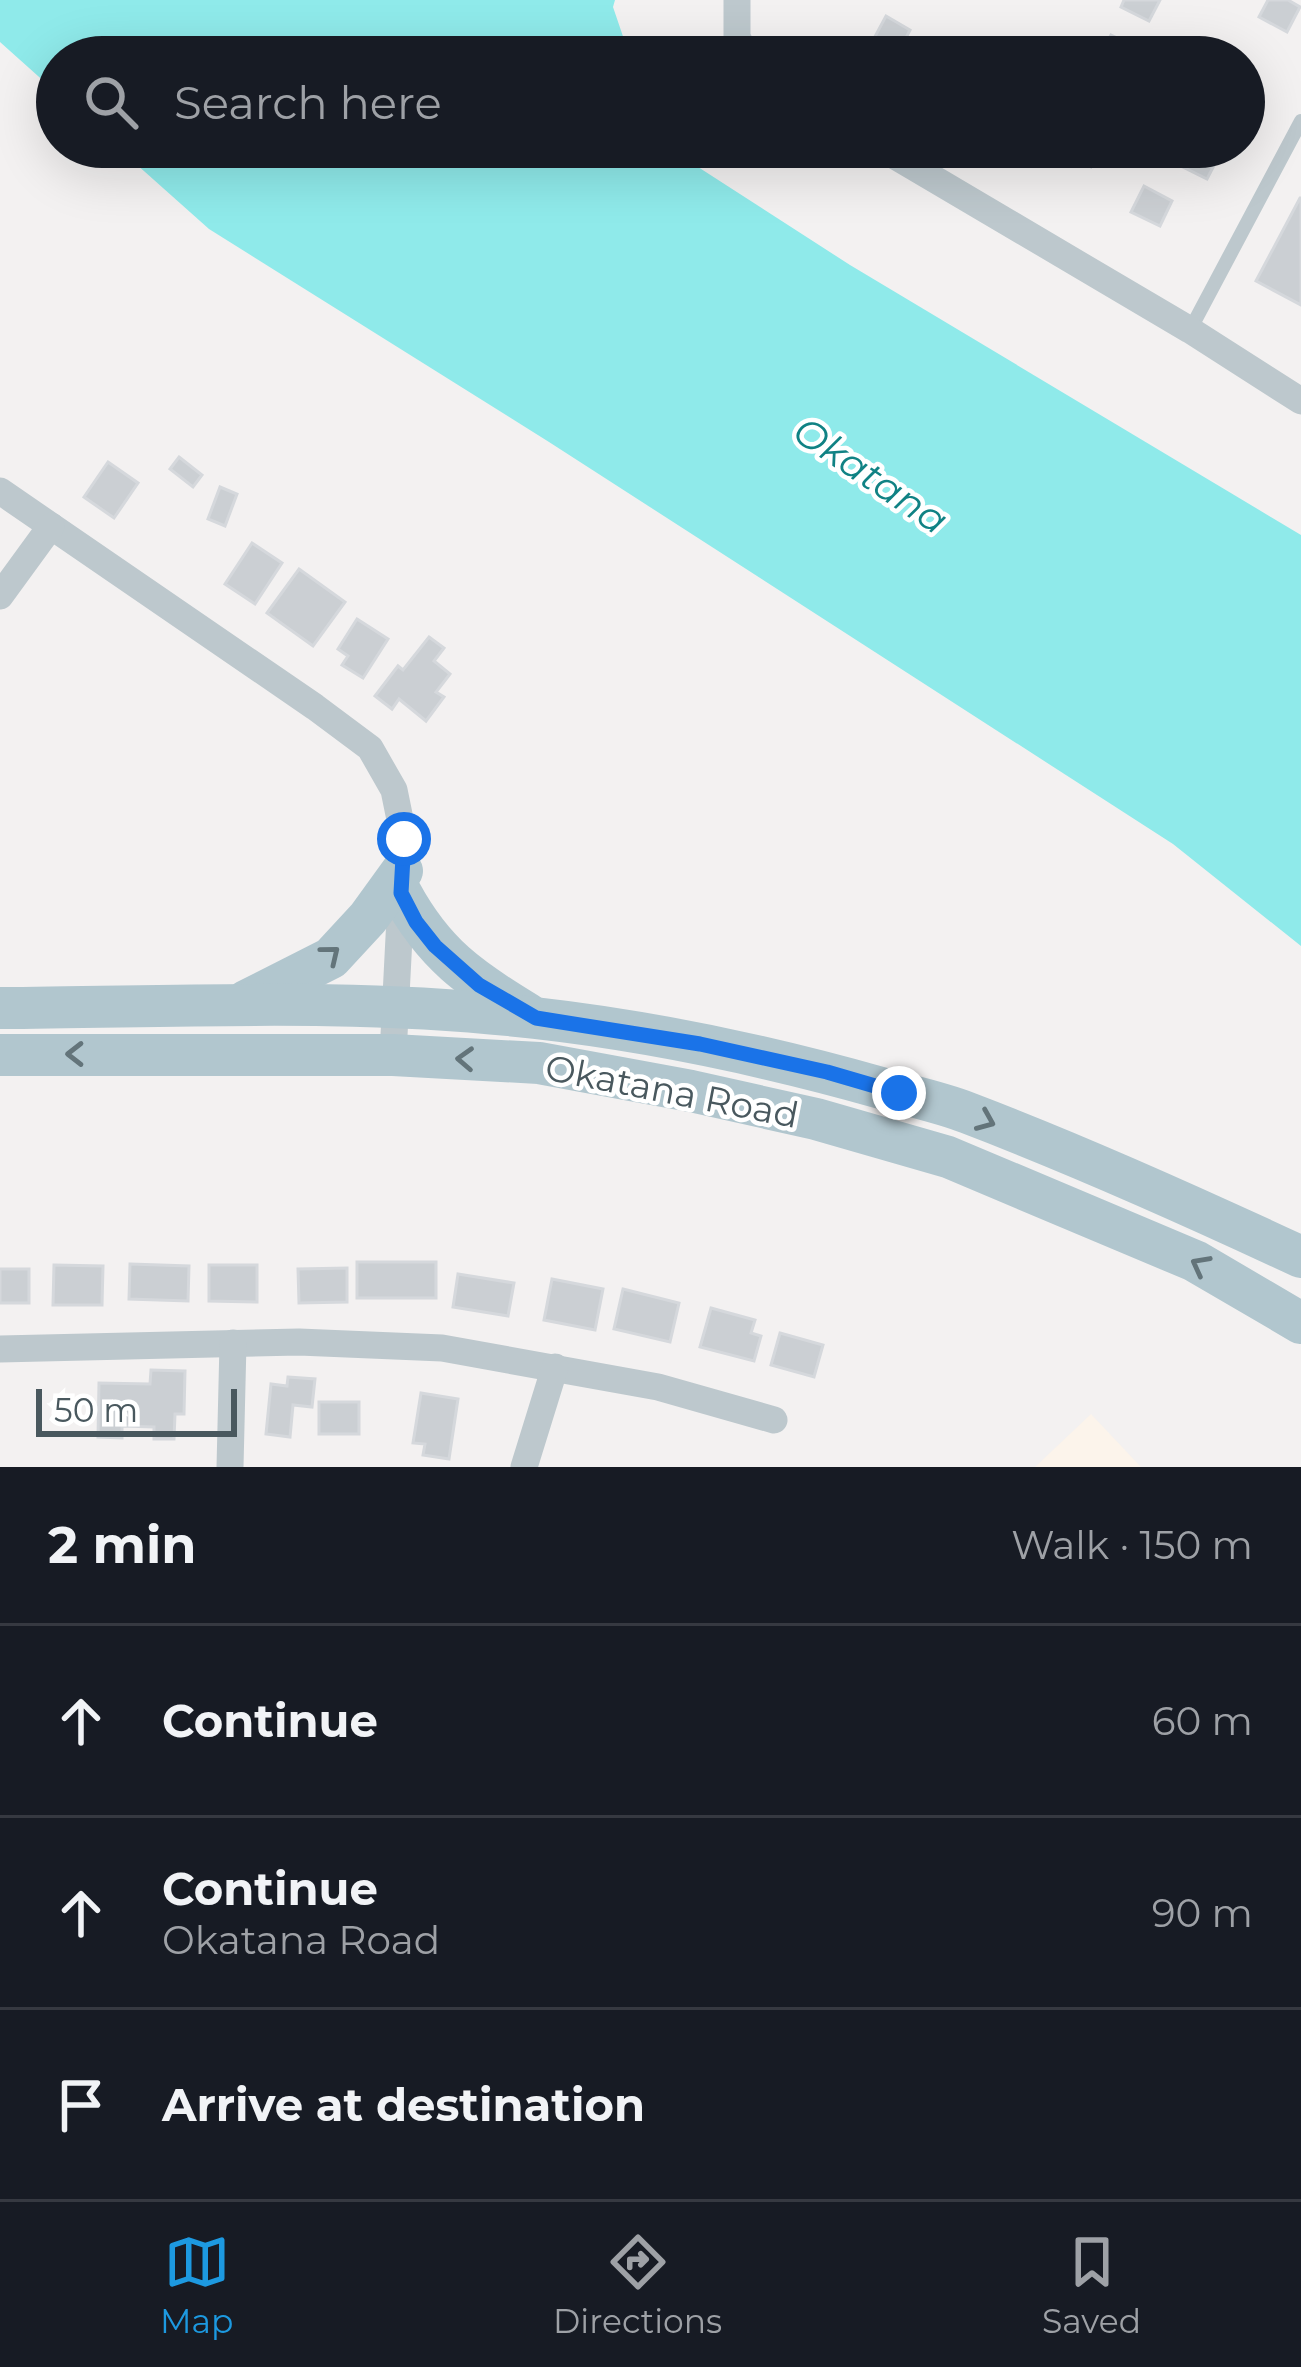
<!DOCTYPE html>
<html lang="en">
<head>
<meta charset="utf-8">
<style>
  body { margin:0; font-family:Montserrat,sans-serif; background:#242831; color:#f1f3f6 }
  .scale { position:absolute; left:36px; bottom:30px; width:201px; box-sizing:border-box; padding-left:12px; border:6px solid #49585e; border-top:0; font-size:33px; line-height:42px; white-space:nowrap; color:#49585e; -webkit-text-stroke:9px #fff; paint-order:stroke }
  .stop { position:absolute; width:36px; height:36px; margin:-27px; border:9px solid #1a73e8; border-radius:50%; background:#fff }
  .stop.end { background:#1a73e8; border-color:#fff; box-shadow:0 3px 12px #0008 }
  .list { margin:0; padding:0; list-style:none }
  h2 { display:flex; justify-content:space-between; align-items:center; height:156px; margin:0; padding:0 48px; font-size:51px }
  h2 small { font-size:39px; font-weight:400; color:#9ea1a6 }
  .list li { display:grid; grid-template-columns:78px 1fr auto; gap:36px; align-items:center; box-sizing:border-box; height:192px; padding:0 48px; border-top:3px solid #363941 }
  .list b { display:block; font-size:45px; white-space:nowrap }
  .list p { margin:0; font-size:39px; white-space:nowrap; color:#9ea1a6 }
  .list em { font-size:39px; font-style:normal; color:#9ea1a6 }
  .icon { flex:none; width:66px; height:66px; fill:none; stroke:currentColor; stroke-width:2; stroke-linecap:round; stroke-linejoin:round }
  .map { position:relative; flex:none; width:1301px; height:1467px; overflow:hidden }
  .search { position:absolute; background:#171b24; box-shadow:0 12px 48px #0002; left:36px; right:36px; top:36px; height:132px; display:flex; align-items:center; gap:30px; box-sizing:border-box; padding:0 42px; border-radius:66px; color:#9ea1a6; font-size:45px }
  .sheet { height:732px; background:#171b24 }
  nav { display:flex; justify-content:space-around; align-items:center; box-sizing:border-box; height:168px; border-top:3px solid #363941; background:#171b24; font-size:33px; color:#9ea1a6 }
  nav a { display:grid; justify-items:center; gap:6px }
  nav .on { color:#1d99e0 }
  .map>svg:first-child { display:block }
  .commercial { fill:#fcf4eb }
  .water { fill:#8feaea }
  .building { fill:#cbcfd3; stroke:#d5d8dc; stroke-width:3 }
  .lines { fill:none; stroke-linecap:round; stroke-linejoin:round }
  .service { stroke:#bdc8cd; stroke-width:14 }
  .minor { stroke:#bdc8cd; stroke-width:27 }
  .primary { stroke:#b1c6ce; stroke-width:42 }
  .oneway { stroke:#63747a }
  .route { stroke:#1a73e8; stroke-width:15 }
  .labels { text-anchor:middle; stroke-width:9; stroke-linejoin:round; paint-order:stroke }
  .street-label { font-size:36px; fill:#49585e; stroke:#fff }
  .water-label { font-size:39px; font-style:italic; fill:#108284; stroke:#fff }
</style>
</head>
<body>
<div class="map">
<svg width="1301" height="1467" viewBox="0 0 1301 1467">
  <rect width="100%" height="100%" fill="#f3f1f1"/>
  <polygon class="commercial" points="1091,1414 1141,1467 1035,1467"/>
  <g class="water">
    <polygon points="0,0 615,0 613,7 630,57 57,57 57,93 0,42"/>
    <polygon points="117,147 667,147 850,265 1301,535 1301,946 1173,844 549,442 209,229"/>
  </g>
  <g class="building">
    <polygon points="1124,0 1160,0 1149,21 1121,7"/>
    <polygon points="1268,0 1288,0 1300,7 1287,32 1259,17"/>
    <polygon points="886,16 910,30 896,57 871,44"/>
    <polygon points="1111,35 1139,49 1134,57 1099,57"/>
    <polygon points="1070,147 1102,147 1091,167 1067,153"/>
    <polygon points="1188,147 1206,147 1220,154 1207,179 1179,165"/>
    <polygon points="1144,186 1172,201 1160,226 1131,212"/>
    <polygon points="1300,198 1301,198 1301,305 1256,281"/>
    <polygon points="179,457 202,475 193,487 170,469"/>
    <polygon points="108,462 138,483 114,518 84,497"/>
    <polygon points="220,487 237,494 225,526 208,519"/>
    <polygon points="252,543 282,563 255,604 225,584"/>
    <polygon points="299,569 345,602 313,646 267,613"/>
    <polygon points="357,619 388,639 363,678 342,665 348,656 338,649"/>
    <polygon points="429,637 444,648 434,661 450,674 436,692 444,697 426,721 399,699 392,709 375,696 398,666 403,670"/>
    <rect x="357" y="1262" width="79" height="36"/>
    <polygon points="130,1264 189,1266 188,1301 129,1299"/>
    <polygon points="54,1265 103,1266 102,1305 53,1305"/>
    <polygon points="209,1265 257,1265 257,1302 209,1301"/>
    <polygon points="347,1268 347,1302 299,1303 298,1269"/>
    <rect x="0" y="1269" width="29" height="34"/>
    <polygon points="458,1274 514,1283 508,1316 453,1307"/>
    <polygon points="552,1279 603,1289 595,1330 544,1320"/>
    <polygon points="623,1289 679,1303 670,1342 614,1329"/>
    <polygon points="711,1308 755,1320 751,1333 761,1336 754,1361 700,1347"/>
    <polygon points="780,1333 823,1345 814,1377 771,1365"/>
    <polygon points="151,1370 185,1371 184,1414 175,1414 174,1439 154,1439 154,1427 122,1426 122,1438 98,1437 99,1383 150,1384"/>
    <polygon points="288,1377 315,1379 312,1407 293,1405 290,1437 266,1434 271,1384 287,1386"/>
    <polygon points="421,1393 458,1399 449,1459 423,1455 425,1444 413,1443"/>
    <rect x="319" y="1402" width="40" height="32"/>
  </g>
  <g class="lines">
    <polyline class="service" points="1190,330 1301,121"/>
    <g class="minor">
      <polyline points="737,0 737,37 747,57"/>
      <polyline points="880,147 1190,330 1301,401"/>
      <polyline points="0,491 315,707 370,748 394,790 404,839 393,1055"/>
      <polyline points="0,596 51,526"/>
      <polyline points="0,1349 299,1342 442,1348 658,1387 774,1420"/>
      <polyline points="230,1467 233,1343"/>
      <polyline points="524,1467 555,1367"/>
    </g>
    <g class="primary">
      <path d="M401,893C434,954 470,979 528,1014"/>
      <polyline points="246,1001 331,958 368,918 402,871"/>
      <path d="M0,1008C178,1007 358,997 535,1018C651,1031 768,1056 881,1088C910,1096 940,1102 968,1113C1081,1156 1192,1206 1301,1257"/>
      <polyline points="0,1055 393,1055 539,1063 691,1091 816,1119 948,1157 1195,1261 1301,1323"/>
    </g>
  </g>
  <defs><path id="oneway-chevron" d="M-2-3.5L2.5 0L-2 3.5" fill="none" stroke-width="1.6" stroke-linecap="round" stroke-linejoin="round" transform="scale(3)"/></defs>
  <g class="oneway">
    <use href="#oneway-chevron" transform="translate(331 954) rotate(-39)"/>
    <use href="#oneway-chevron" transform="translate(75 1054) rotate(180)"/>
    <use href="#oneway-chevron" transform="translate(465 1059) rotate(-177)"/>
    <use href="#oneway-chevron" transform="translate(986 1121) rotate(23)"/>
    <use href="#oneway-chevron" transform="translate(1200 1265) rotate(-152)"/>
  </g>
  <g class="lines">
    <polyline class="route" points="404,839 401,893 416,922 435,946 479,985 536,1018 700,1044 827,1072 899,1093"/>
  </g>
  <g class="labels">
    <g class="street-label">
      <text transform="translate(672 1091) rotate(11)" y="13">Okatana Road</text>
    </g>
    <g class="water-label">
      <text transform="translate(871 475) rotate(34)" y="14">Okatana</text>
    </g>
  </g>
</svg>
<div class="scale">50 m</div>
<div class="stop" style="left:404px;top:839px"></div>
<div class="stop end" style="left:899px;top:1093px"></div>
<div class="search"><svg class="icon" aria-label="search" viewBox="0 0 24 24"><circle cx="10" cy="10" r="6"/><path d="M15 15l6 6"/></svg>Search here</div>
</div>
<section class="sheet">
<h2>2 min<small>Walk · 150 m</small></h2>
<ul class="list">
<li><svg class="icon" aria-label="ahead" viewBox="0 0 24 24"><path d="M12 20V5M6 11l6-6 6 6"/></svg><div><b>Continue</b></div><em>60 m</em></li>
<li><svg class="icon" aria-label="ahead" viewBox="0 0 24 24"><path d="M12 20V5M6 11l6-6 6 6"/></svg><div><b>Continue</b><p>Okatana Road</p></div><em>90 m</em></li>
<li><svg class="icon" aria-label="arrive" viewBox="0 0 24 24"><path d="M6 21V4h12l-3 4 3 4H6"/></svg><div><b>Arrive at destination</b></div></li>
</ul>
</section>
<nav>
<a class="on"><svg class="icon" aria-label="map" viewBox="0 0 24 24"><path d="M3 6l6-2 6 2 6-2v14l-6 2-6-2-6 2zM9 4v14M15 6v14"/></svg>Map</a>
<a><svg class="icon" aria-label="directions" viewBox="0 0 24 24"><path d="M12 3l9 9-9 9-9-9zM9 14v-3h6M13 9l2 2-2 2"/></svg>Directions</a>
<a><svg class="icon" aria-label="saved" viewBox="0 0 24 24"><path d="M7 4h10v16l-5-4-5 4z"/></svg>Saved</a>
</nav>
</body>
</html>
